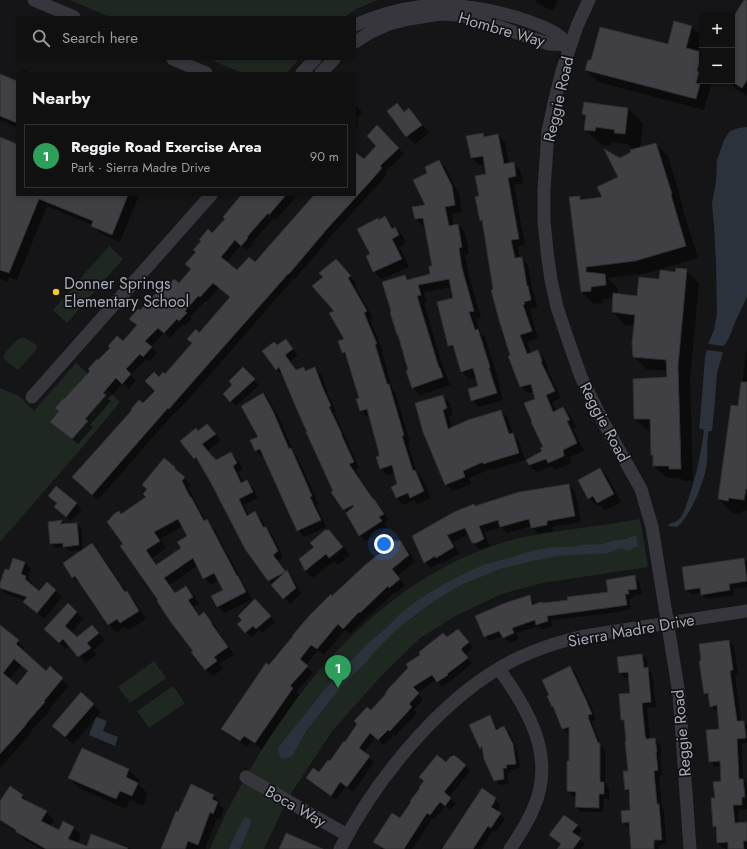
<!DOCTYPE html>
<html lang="en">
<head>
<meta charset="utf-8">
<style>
  body { margin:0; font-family:Jost,sans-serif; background:#19191a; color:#f1f3f6 }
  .controls { position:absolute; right:12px; top:12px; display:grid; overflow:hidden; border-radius:0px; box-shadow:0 2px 6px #0003 }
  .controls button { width:36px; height:36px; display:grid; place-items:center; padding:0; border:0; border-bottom:1px solid #303031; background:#101011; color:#f1f3f6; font:20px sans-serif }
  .you { position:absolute; left:384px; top:544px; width:14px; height:14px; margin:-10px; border:3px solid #fff; border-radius:50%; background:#1a73e8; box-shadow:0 0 0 6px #1a73e833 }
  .badge { display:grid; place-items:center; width:26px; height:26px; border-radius:50%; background:#ea580c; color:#fff; font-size:13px; font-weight:700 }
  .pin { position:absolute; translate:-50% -33px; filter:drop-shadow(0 1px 2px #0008) }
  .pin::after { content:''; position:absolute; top:21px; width:14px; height:12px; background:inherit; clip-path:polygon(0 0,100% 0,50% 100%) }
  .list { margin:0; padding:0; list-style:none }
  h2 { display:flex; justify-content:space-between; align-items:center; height:52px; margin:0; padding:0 16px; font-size:17px }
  h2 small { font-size:13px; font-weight:400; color:#9c9d9f }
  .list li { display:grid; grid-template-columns:26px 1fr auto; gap:12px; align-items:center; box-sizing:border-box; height:64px; margin:0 8px 8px; padding:0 8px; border:1px solid #303031; border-radius:0px }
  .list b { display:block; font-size:15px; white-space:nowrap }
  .list p { margin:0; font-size:13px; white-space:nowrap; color:#9c9d9f }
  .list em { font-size:13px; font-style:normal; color:#9c9d9f }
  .icon { flex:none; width:22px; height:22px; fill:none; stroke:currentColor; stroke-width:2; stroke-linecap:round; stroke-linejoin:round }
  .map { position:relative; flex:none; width:747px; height:849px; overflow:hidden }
  .search { position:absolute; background:#101011; box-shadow:0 2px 6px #0003; left:16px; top:16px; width:340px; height:44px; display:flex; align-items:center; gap:10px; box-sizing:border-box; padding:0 14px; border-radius:0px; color:#9c9d9f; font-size:15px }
  .panel { position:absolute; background:#101011; box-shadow:0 2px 6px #0003; left:16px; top:72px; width:340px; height:124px; border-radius:0px }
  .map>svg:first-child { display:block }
  .green { fill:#1f2721 }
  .water { fill:#2b323b }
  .shadow { fill:#0007; fill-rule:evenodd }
  .building { fill:#3f3f44; stroke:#2f2f33; fill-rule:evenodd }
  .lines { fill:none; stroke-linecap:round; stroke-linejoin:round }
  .minor { stroke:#36363c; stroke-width:13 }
  .poi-dot { fill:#f3c930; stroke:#101012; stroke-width:1.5 }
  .labels { text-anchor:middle; stroke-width:3.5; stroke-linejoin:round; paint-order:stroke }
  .street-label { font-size:16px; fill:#a6aab7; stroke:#101012 }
  .poi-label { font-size:16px; fill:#a6aab7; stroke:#101012; text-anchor:start }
</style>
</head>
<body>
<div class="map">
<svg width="747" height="849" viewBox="0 0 747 849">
  <rect width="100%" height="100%" fill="#151517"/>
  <g class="green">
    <polygon points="70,0 378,0 356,9 345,17 110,17"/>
    <polygon points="209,59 299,59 287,73 242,73"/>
    <polygon points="109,246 123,259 67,323 53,310"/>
    <path d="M26,338L36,345L37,347L36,350L18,370L3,358C4,353 14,342 19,339C21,338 24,338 26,338Z"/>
    <polygon points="76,363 120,402 79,451 0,542 0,388 19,396 34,411"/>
    <path d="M640,519L648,567L542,583L502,594L455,616L419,639L384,673L333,730L292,792L282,811L264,849H210C221,822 235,796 249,771C306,673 388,580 498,544C520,536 543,534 566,530C591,527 615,523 640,519Z"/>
    <polygon points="154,661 166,678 130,703 118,687"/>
    <polygon points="173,686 185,703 149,728 137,711"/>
  </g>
  <g class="water">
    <polygon points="747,127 747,297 736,320 729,338 724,346 708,344 714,330 717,314 716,262 714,226 712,203 716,182 717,160 724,140 730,131 739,128"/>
    <path d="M707,350L723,352L717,373L714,411L712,431H709C706,441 708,451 707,462C705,481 691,515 677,527L668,526L669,524C673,523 678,521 680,518C684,513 686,506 688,500C696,477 701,454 704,430L699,428L700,421L705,357Z"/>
    <polygon points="636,535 638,547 634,547 629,551 621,548 608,553 559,556 537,560 500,569 461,585 434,601 403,624 394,632 373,653 366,663 359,669 342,686 306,731 292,756 284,759 280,757 278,748 325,689 342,671 346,668 349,663 368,643 385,629 399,615 415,602 427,594 453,579 483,565 513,557 521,554 535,550 556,547 573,547 581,545 604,544 611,541 626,539"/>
    <polygon points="96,717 107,721 103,731 118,737 115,746 89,735"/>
    <polygon points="245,817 249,818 251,821 251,823 240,849 229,849 238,829"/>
  </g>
  <g class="shadow">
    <polygon points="535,0 558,0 553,11 538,4"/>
    <polygon points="747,9 747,96 735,88 728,81 732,81 732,21"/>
    <polygon points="692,27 702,37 702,46 700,53 702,54 702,81 709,81 709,83 711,85 704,110 598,82 586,70 668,45"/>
    <polygon points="23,70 30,73 22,73"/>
    <polygon points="0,75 17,82 17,127 0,120"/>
    <polygon points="397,104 405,112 409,109 417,117 429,133 415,144 407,136"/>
    <polygon points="355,105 362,112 356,119 359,122 357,124 358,126 355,129"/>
    <polygon points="628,108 643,124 640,148 656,144 668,156 683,207 682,207 698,258 647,273 607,278 617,287 618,295 638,297 660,280 676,273 686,270 699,283 690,380 693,481 683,481 680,478 667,478 654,466 652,431 648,431 635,419 668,378 668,371 646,369 634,356 635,326 625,325 613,312 614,298 602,299 603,303 594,304 581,292 579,197 583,201 604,198 619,177 620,159 638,149 631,148 627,144 611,142 610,146 601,145 585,129 587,117 583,114"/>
    <polygon points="377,127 404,154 385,172 387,174 374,189 332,235 295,279 294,278 188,400 175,413 174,413 98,500 79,483 144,405 156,391 159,378 165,375 193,343 199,334 231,297 219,288 206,302 205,301 190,317 191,319 185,326 183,324 170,338 164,333 151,347 157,353 149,362 146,359 131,375 136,380 129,389 123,383 108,399 111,401 90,425 93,427 78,444 57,427 60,411 64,401 99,362 123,342 138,326 140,311 164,292 179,284 192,269 212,234 226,219 243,195 297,196 276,220 274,218 252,243 253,244 247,251 241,245 226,263 237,272 255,264 317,195 355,195 355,158 364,161 377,146"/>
    <polygon points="483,134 486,137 498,135 505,142 509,164 513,163 520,170 523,183 514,185 525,245 518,246 520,258 521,258 528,265 533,293 534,294 537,307 531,309 531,311 530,311 538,338 527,342 531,354 538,351 544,358 548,368 547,369 561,398 552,402 556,411 563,408 570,415 576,427 573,429 584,451 570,457 571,463 555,470 552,466 536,472 529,465 543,452 544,447 536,400 534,391 528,393 521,386 511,356 495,290 484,223 481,220 480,197 487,175 485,164 479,165 472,158 468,137"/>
    <polygon points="0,138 16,144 17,142 17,195 139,195 120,242 100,233 92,225 47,206 17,280 9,277 7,282 0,279"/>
    <polygon points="439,161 446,168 459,194 462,212 452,214 454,226 458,225 465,232 469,254 465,255 469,276 481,318 476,319 480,332 485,337 497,375 503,400 479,407 472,400 479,386 477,377 469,379 462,372 456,352 449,345 455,299 452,287 424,292 427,302 424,303 445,374 447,376 450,385 420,395 413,388 408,371 409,371 405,276 409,280 431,274 433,267 426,226 423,226 416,219 414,208 426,205 429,173"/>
    <polygon points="385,218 403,236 406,243 400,247 409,267 382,279 374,272 367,256 371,254 379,221"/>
    <polygon points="342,267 357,284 355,286 373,318 370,320 383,351 382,351 392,388 395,392 410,442 408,443 417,474 422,478 431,498 417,504 414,500 404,505 397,498 392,487 399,484 395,473 387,475 381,468 380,456 370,417 367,417 360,410 360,399 348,357 343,353 339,342 345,339 335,311"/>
    <polygon points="286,340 298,355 290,362 297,371 304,368 307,371 315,368 321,374 328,392 327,392 336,412 334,413 347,440 359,468 355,470 375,501 380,506 389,520 384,523 387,528 366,541 360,535 348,513 344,509 334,491 283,374 282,375 276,369 278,346"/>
    <polygon points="747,345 747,511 742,511 742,514 732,513 719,499 739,407"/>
    <polygon points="243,368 259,385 236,406 224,394 234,385"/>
    <polygon points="263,394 269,400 279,418 294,452 297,456 318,503 316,504 326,527 304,537 298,530 265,456 262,457 256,451 252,440 259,437"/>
    <polygon points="443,397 450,403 453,415 449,416 452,428 501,411 508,418 513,435 519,441 525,460 491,470 490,469 469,478 471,484 453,491 446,484 424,432"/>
    <polygon points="213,431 221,440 208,451 217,460 231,453 237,459 243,470 238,472 244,483 247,482 253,488 258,498 244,505 249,516 255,512 261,519 266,528 272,534 283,557 278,561 287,572 293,578 301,594 290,604 269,580 201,464 195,458 198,432"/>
    <path d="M175,468L191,485L188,488L206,521L213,527L242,581L244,584L252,599L225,613L218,607L213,597L225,590L219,580L211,585L204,578L198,565L170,585L176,593L186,587L193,594L199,604L194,607L200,616L204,613L211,620L218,630H217L234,654L220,664L223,669L212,676L206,670L193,652L194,651L159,600L124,544L122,515L148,497ZM183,526L189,537L182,548L157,565L152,558L166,548L160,539Z"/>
    <polygon points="600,469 608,477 621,502 605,511 600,505 597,506 589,498 580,480"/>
    <polygon points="569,485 575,491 581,522 552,527 553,531 538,534 532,527 531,526 507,533 501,527 484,532 490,546 482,549 479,549 473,542 469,534 453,542 459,554 443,563 441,562 431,568 425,562 414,536 475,506"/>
    <polygon points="56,488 82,509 71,521 60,512 58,504 49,496"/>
    <polygon points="63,521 66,525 77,524 81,528 83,550 69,551 65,547 56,548 51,544 49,523"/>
    <polygon points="337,539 350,555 338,565 334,561 313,578 305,571 301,559"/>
    <polygon points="400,541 406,547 415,562 397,576 405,586 396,593 395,592 367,618 366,618 350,634 345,630 324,655 318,650 306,665 313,673 296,692 299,695 262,749 250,742 247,747 229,735 223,729 269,666 332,597"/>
    <polygon points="92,544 99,552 127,592 134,600 146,619 129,630 125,627 116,632 108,624 81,584 81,585 73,577"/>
    <polygon points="14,559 25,563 31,569 28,579 32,583 32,586 39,592 47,583 62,597 44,619 31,608 26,601 6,594 0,588 0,586 9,572"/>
    <polygon points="743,559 747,562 747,587 733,589 734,595 707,599 702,593 691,594 686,589"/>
    <polygon points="634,576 639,581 642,594 633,595 633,598 629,599 631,609 612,613 551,620 553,626 542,629 539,626 516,633 519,639 509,643 503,636 490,641 485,636 529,597 534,602 535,605 569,601 609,593"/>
    <polygon points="68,605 83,619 71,633 77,638 92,626 105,640 93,650 96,655 86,663 69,645 66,649 52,636"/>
    <polygon points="260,606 275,622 262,633 259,630 251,637 239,624"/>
    <path d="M0,634L18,641L24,648L22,650L46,672L50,668L69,686L50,708L51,709L31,731L32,732L0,768ZM22,665L29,672L17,686L9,679Z"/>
    <polygon points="463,635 473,648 465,655 472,663 452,680 442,687 436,680 417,693 423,699 414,710 417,713 395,736 394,734 384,745 376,737 364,753 374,762 353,792 346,786 336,800 312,783 307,778 320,773 330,763 372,712 447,639"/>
    <polygon points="729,641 734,646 738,675 735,675 741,722 744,722 747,725 747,743 742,743 743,780 747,784 747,809 738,810 739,824 747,824 747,849 725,849 725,848 723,848 718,843 717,829 714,826 722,782 721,766 715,767 710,761 720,730 718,711 716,711 711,706 709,697 705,693"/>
    <polygon points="642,655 647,660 648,669 652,674 656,707 647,707 650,740 655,739 660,744 661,757 660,757 662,775 659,776 662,808 664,810 666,844 658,845 659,849 632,849 631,827 628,827 623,822 631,811 630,794 626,789 629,772 626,724 622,720 631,694 629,677 625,678 620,673"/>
    <polygon points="570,667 575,672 591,706 596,719 593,720 593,722 592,722 601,746 605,749 605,783 609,788 609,799 604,798 603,812 581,812 576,807 576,796 573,796 568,791 570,762 570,733 568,734 563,729 555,708 553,706 548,697"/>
    <polygon points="93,704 101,712 73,744 53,726"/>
    <polygon points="489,717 494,722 498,730 504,727 509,732 517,750 520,768 511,770 511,773 507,773 509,784 500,785 495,780 484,752 481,748 470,725"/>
    <polygon points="82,749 129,770 139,780 138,784 148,794 143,806 130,800 126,809 79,788 69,778"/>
    <polygon points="446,764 465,766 470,771 449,797 456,803 450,810 445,806 435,819 433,818 412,849 380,849 381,847 375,841 400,820"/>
    <polygon points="10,787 23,796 30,803 46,812 54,820 50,827 59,831 73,827 81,835 78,843 87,848 115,844 116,843 129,847 131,849 41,849 25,840 18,833 0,821 0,798 2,800"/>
    <polygon points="213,795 220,802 219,804 224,809 220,819 217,818 206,846 207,847 206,849 162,849 178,813"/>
    <polygon points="495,799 500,804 499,806 500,807 497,812 505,819 496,832 493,830 481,849 440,849 442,845 444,847"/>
    <polygon points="577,825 582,830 577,837 585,844 581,849 561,849 561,845 550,835"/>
  </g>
  <g class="building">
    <polygon points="744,0 747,0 747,80 742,88 732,82 732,19"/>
    <polygon points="674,21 692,26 686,48 702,52 697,71 699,72 696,83 700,84 696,99 585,70 588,60 591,60 600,27 668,44"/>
    <polygon points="0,74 17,81 17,123 0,116"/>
    <polygon points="584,102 628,108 625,134 614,133 615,130 596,127 595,131 584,130 586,115 582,114"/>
    <polygon points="397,103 404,112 409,108 422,125 406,137 387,111"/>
    <polygon points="377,125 399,148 380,166 382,168 368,184 327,229 289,274 288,274 182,394 169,409 168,408 92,495 72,477 132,410 131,409 139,400 143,403 155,391 145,381 154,372 159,377 163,372 165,374 192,343 187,339 196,329 199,333 230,297 213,283 200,297 198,296 185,311 187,313 179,321 177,319 164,333 158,328 145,341 152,347 143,357 140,354 126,369 131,374 122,384 116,378 103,393 106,395 85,419 88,421 72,439 50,422 59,411 55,408 63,399 64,399 90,371 88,369 97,359 98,360 110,348 108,346 117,336 123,341 137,325 129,319 138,309 140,310 161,288 164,290 174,279 179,283 191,269 185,264 196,252 193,250 201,241 199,240 208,229 212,233 225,219 223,217 241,195 286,195 269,215 268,213 247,237 248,238 241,246 235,240 221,257 237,270 249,257 255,262 314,195 355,195 355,152 364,159 376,146 367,136"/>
    <polygon points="483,133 484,137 498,134 504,164 514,162 516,176 508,178 519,239 511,240 515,258 522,257 527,286 528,286 531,300 524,302 525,304 523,305 532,331 520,335 527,354 538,350 542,361 541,362 555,391 546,395 553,412 563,407 570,420 567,421 577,443 563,450 564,456 548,463 546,459 529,465 526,460 542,451 540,448 543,447 531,422 532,422 524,403 535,399 531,384 520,387 508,356 510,355 499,320 491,290 493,289 482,220 480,221 475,197 479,196 475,176 486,174 483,156 471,158 466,136"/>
    <polygon points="0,137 17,144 17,195 128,195 112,235 91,226 93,221 39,199 9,273 0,270"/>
    <polygon points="656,143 672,194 671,195 686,246 635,261 586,267 586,272 605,274 606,285 591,287 591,291 581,292 569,197 580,196 580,200 602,197 597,187 618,177 604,149 620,158 631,152 630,150"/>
    <polygon points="439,160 452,186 455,205 445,207 449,226 458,224 462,247 459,248 462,268 474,311 469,312 475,330 478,329 490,367 489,368 497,393 471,401 468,389 478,386 473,368 461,372 453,345 448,346 437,302 453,298 449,279 418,285 421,295 417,296 439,368 440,368 443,377 412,388 406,371 408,370 398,335 397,335 390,312 391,311 382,282 405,275 407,280 430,274 429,266 432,266 423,218 415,219 412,207 425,205 413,180 427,173 425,167"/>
    <polygon points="385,216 392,229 395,227 399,235 392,239 402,259 373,272 366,256 370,254 357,229 378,218 379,220"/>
    <polygon points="336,259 351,276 348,278 367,311 364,313 377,344 375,344 387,384 389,384 404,435 402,436 413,471 415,470 424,491 410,498 408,493 396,498 391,487 397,484 392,465 380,469 376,457 379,456 379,453 367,409 360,411 356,399 359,398 345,352 342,353 338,341 344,339 329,313 334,311 312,286 323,277 319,273"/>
    <polygon points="676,268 687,269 678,366 681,469 669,469 669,466 653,466 653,455 651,455 650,419 634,419 633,379 667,377 666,360 633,357 632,343 635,315 612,312 613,293 637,296 639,277 659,279 660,270 675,272"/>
    <polygon points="286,339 293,349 285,355 296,370 304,367 305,371 315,367 322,386 331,406 329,407 342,434 341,434 354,462 349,464 373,499 374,499 384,514 379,517 382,521 359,536 346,513 354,506 353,505 343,510 331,492 333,491 306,432 307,432 295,405 279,367 276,370 262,351 274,342 277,345"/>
    <polygon points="243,367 255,379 230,402 223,394 232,385 229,381"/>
    <polygon points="741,382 747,382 747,489 746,489 744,500 729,498 728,501 718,499 731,405 738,406"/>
    <polygon points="263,393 273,411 289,449 291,448 312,496 310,497 321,520 297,531 260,449 255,451 250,440 258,437 241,406"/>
    <polygon points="443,395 447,408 443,410 448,429 468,420 501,410 509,434 513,433 519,453 483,464 483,462 463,471 465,477 445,485 423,432 415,403"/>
    <polygon points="207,424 216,434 202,444 213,457 214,457 216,460 231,452 237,463 233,466 241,483 247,480 253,492 239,499 247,516 255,511 263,527 266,527 278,551 273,555 286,572 287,570 296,588 283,599 271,585 285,572 268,581 245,549 211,483 196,457 194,459 180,441 196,428 198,431"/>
    <path d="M164,458L175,467V469L185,477L182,481L190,497H191L204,521L207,519L237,576H238L246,592L217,607L211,596L223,590L214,573L203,579L193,558L164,578L175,593L186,586L193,597L188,600L199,616L204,612L212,623H211L228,647L214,657L217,661L205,670L191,652L193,651L170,621L157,601L158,600L120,546L123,544L107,522L114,514L119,511L121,514L146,497L143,494L147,489L142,485ZM178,519L187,536L177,542L181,548L156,565L146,550L160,541L154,532Z"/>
    <polygon points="600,468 614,494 597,503 593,496 588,499 578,480"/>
    <polygon points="569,484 575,516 547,521 547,525 531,528 529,519 500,527 498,520 479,526 484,539 476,543 472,543 465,528 447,535 454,547 436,558 435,556 424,563 412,536 454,512 474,504 475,506 519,492"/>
    <polygon points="56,486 77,503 66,517 54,507 57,503 48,496"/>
    <polygon points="63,520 60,524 77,523 79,545 63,547 63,543 50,544 48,522"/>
    <polygon points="325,530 329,530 343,547 329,558 326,554 305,571 299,559 314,547 310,543"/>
    <polygon points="396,540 397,542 400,540 409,555 392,569 400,579 389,588 388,586 360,613 359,612 343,629 338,624 317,649 311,645 300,659 308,666 290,686 293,688 255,743 244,736 240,741 221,729 266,663 269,665 293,636 292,636 309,616 331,594 332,596 364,566"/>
    <polygon points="92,543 125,592 127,591 139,611 120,623 117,619 108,625 75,576 72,578 63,563"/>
    <polygon points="13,558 25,562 21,574 26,576 25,579 39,591 47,582 56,590 37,613 23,602 27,597 0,588 0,583 5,569 9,570"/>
    <polygon points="744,558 747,581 729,584 730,590 701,595 700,588 685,590 682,567"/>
    <polygon points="635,575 637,589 628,590 629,594 625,594 627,605 606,608 547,616 548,621 536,625 535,620 512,628 514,633 503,638 499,631 484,637 475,616 505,603 530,595 532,605 542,602 543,603 568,600 567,597 608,592 606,580"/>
    <polygon points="255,599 271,616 256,629 253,626 245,633 237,624 242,620 238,616"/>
    <polygon points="68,603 77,612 65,626 77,637 92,625 99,633 87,643 91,648 78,657 63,639 59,643 44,629"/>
    <path d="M0,625L19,640L16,644L46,671L50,666L63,678L44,701L45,702L26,724V725L0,754ZM14,659L28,671L17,685L3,673Z"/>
    <polygon points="458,629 469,642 461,649 468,658 447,674 448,675 437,682 432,675 413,687 419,693 409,704 412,707 390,731 388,730 378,740 370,733 359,748 370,756 347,787 340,782 331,796 306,778 313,768 319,772 328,760 330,761 344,741 345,742 357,724 354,721 367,707 371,710 386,694 385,694 389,688 408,668 406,664 420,655 419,652 443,633 447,637"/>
    <polygon points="729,640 733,670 730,671 737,721 744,721 746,738 737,739 739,779 743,779 745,797 742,797 742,805 733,805 735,823 747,822 747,841 743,841 744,849 728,849 728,842 717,843 716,826 713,827 711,798 715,798 713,782 721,781 720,761 709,762 706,730 719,729 717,705 710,707 708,693 704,694 699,661 701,661 699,644"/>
    <polygon points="642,654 644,668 648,667 651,702 642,703 645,735 646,739 655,738 657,752 656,752 658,770 654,771 657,804 659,804 662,840 654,840 654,849 631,849 629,822 622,823 621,811 630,810 629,789 625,790 623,771 628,771 625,741 626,741 624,720 621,720 619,694 630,693 628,672 619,673 617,657"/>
    <polygon points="570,666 586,700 592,714 588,715 589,717 588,717 598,743 600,743 600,782 604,782 604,794 599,794 599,808 575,807 576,792 567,791 567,761 569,761 569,727 562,729 553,706 552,707 547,696 549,695 542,680"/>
    <polygon points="81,692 94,704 65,737 52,726"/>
    <polygon points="490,715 496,730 504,726 513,744 516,764 506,765 507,768 503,768 504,779 494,781 484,759 482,746 480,749 469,725"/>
    <polygon points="82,748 129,769 126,777 138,783 132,796 120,791 116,799 68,778"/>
    <polygon points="437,755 446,762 451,756 452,757 454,755 466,765 444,792 451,798 445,806 440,802 430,815 427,813 404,849 385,849 373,842 392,813 400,818 411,802 410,801 420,788 419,787 424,781 419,777"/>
    <polygon points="191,784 214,795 212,799 218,802 213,814 210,812 198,845 188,841 185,849 161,849 176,811 178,812"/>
    <polygon points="10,786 23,795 21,798 47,811 41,821 59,830 63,821 74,827 68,839 87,846 91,834 128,848 127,849 46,849 16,832 16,830 0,820 0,801"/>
    <polygon points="482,788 496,798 494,801 495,801 491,807 501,813 491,828 488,826 473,849 442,849"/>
    <polygon points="564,815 578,825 572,832 581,838 573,849 557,849 561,844 549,835"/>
    <polygon points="286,833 323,849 279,849"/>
  </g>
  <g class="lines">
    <g class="minor">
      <polyline points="34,0 74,17"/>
      <polyline points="589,0 577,26 562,71 554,103 548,131 544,190 544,221 547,251 551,280 557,307 566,334 581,377 602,420 641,489 652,527 679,694 690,849"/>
      <path d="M355,25C413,0 458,0 519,18C532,23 547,27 558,35C562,38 566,42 570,45"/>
      <polyline points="355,42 371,32 389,24 409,19 440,14 458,15 477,19 549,44 570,45"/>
      <polyline points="173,59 206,73"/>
      <polyline points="302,73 315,59"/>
      <polyline points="321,73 334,59"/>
      <polyline points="32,397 211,195"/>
      <path d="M499,669C528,709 556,756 534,807C528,822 519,836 510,849"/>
      <polyline points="246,777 347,835"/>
      <path d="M340,849C378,775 452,683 532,652C549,645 566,640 584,636L747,611"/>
    </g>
  </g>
  <circle class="poi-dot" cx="56" cy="292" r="4"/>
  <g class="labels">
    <g class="street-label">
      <text transform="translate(502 29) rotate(16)" y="6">Hombre Way</text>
      <text transform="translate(558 99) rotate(-77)" y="6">Reggie Road</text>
      <text transform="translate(605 422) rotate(62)" y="6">Reggie Road</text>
      <text transform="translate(631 630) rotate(-10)" y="6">Sierra Madre Drive</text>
      <text transform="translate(681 733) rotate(-95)" y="6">Reggie Road</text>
      <text transform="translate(296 806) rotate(30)" y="6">Boca Way</text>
    </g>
    <g class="poi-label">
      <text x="64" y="289">Donner Springs<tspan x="64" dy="18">Elementary School</tspan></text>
    </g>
  </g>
</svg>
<div class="controls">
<button>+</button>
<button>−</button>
</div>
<div class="you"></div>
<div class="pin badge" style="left:338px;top:688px;background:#2e9e5b">1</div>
<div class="search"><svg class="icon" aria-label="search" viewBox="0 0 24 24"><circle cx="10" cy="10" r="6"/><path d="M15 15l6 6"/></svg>Search here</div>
<section class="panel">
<h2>Nearby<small></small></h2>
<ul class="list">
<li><span class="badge" style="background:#2e9e5b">1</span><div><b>Reggie Road Exercise Area</b><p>Park · Sierra Madre Drive</p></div><em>90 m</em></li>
</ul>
</section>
</div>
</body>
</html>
